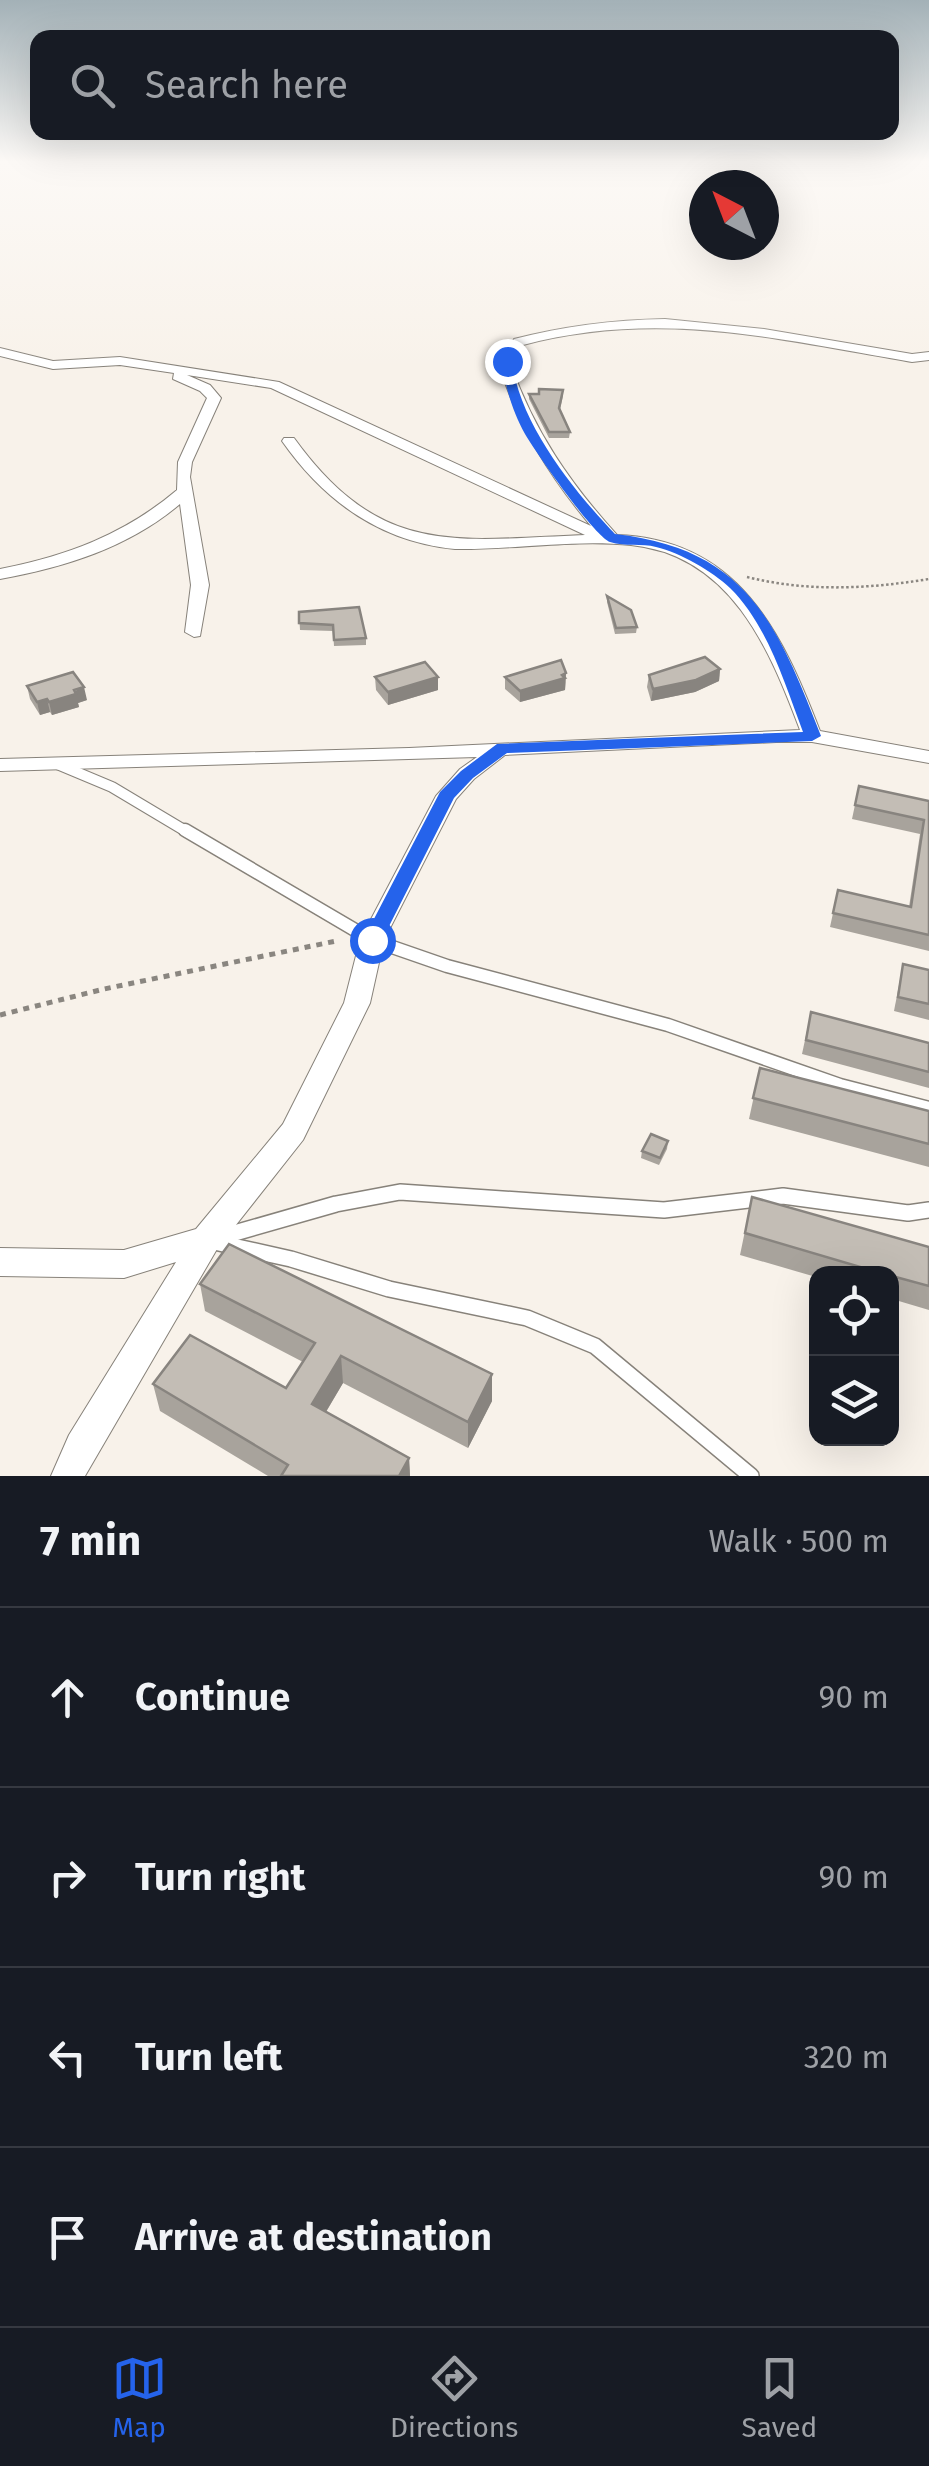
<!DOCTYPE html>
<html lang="en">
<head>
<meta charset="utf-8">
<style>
  body { margin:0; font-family:"Fira Sans",sans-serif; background:#242831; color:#f1f3f6 }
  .controls { position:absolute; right:30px; bottom:30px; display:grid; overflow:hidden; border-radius:20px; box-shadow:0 10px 40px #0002 }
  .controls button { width:90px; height:90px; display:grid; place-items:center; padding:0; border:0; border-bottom:2px solid #363941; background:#171b24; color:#f1f3f6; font:50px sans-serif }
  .compass { position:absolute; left:689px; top:170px; width:90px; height:90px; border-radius:50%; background:#171b24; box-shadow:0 10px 40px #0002; rotate:318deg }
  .stop { position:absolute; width:30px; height:30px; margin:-22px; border:8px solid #2563eb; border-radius:50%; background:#fff }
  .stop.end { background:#2563eb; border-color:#fff; box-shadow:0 2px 10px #0008 }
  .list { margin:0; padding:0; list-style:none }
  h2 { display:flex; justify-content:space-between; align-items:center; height:130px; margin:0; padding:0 40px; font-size:42px }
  h2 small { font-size:32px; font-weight:400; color:#9ea1a6 }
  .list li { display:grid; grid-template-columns:65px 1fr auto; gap:30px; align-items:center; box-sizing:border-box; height:180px; padding:0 40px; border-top:2px solid #363941 }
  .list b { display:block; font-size:38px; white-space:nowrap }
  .list em { font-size:32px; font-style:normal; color:#9ea1a6 }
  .icon { flex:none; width:55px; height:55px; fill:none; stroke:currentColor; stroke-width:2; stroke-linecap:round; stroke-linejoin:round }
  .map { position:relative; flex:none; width:929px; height:1476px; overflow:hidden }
  .search { position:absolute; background:#171b24; box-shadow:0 10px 40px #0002; left:30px; right:30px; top:30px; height:110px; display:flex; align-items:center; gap:25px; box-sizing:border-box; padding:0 35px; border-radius:20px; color:#9ea1a6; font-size:38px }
  .sheet { height:850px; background:#171b24 }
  nav { display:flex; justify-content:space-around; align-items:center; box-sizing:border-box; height:140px; border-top:2px solid #363941; background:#171b24; font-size:28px; color:#9ea1a6 }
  nav a { display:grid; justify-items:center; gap:5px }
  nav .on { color:#2563eb }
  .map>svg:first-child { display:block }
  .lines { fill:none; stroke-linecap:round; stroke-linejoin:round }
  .lane-far2-casing { stroke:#87827a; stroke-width:12 }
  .lane-far1-casing { stroke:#87827a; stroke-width:15 }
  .lane-casing { stroke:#87827a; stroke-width:18 }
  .street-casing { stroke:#87827a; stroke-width:2 }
  .path-far1 { stroke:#8a8680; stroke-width:2.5; stroke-dasharray:2.5 2.5; stroke-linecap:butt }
  .path { stroke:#8a8680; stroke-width:5; stroke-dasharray:6 6; stroke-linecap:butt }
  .lane-far2 { stroke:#fff; stroke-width:10 }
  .lane-far1 { stroke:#fff; stroke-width:12 }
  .lane { stroke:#fff; stroke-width:15 }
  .street { fill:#fff; fill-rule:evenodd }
  .wall { fill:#a8a39c }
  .shaded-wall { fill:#88847f }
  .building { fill:#c3bdb5; stroke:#88847f; stroke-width:2.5 }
  .route { fill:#2563eb }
</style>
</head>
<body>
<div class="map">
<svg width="929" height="1476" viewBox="0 0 929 1476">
  <rect width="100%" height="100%" fill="#f8f2ea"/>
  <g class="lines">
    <g class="lane-far2-casing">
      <polyline id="lane-far2" points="57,764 112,787 189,833"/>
    </g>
    <g class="lane-far1-casing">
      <polyline id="lane-far1" points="185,830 372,940 447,966 668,1025 840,1085 929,1108"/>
    </g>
    <g class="lane-casing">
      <g id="lane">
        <polyline points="217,1238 336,1204 400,1192 664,1210 783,1196 908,1213 929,1210"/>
        <polyline points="210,1241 291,1259 389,1289 527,1318 595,1346 751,1476"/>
      </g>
    </g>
    <g class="street-casing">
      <path id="street" d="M665,319L764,329L912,354L929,352V360L912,362C777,339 659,309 523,345L511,365C534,431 570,483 617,535C738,539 782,632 820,731L929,751V763L812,742H776L505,755L474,779L456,799L384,940L370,1003L303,1140L217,1249L85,1476H51L69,1435L176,1262L124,1278L0,1276V1248L124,1250L196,1229L283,1124L344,1003L360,940L436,796L460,769L477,757L0,771V759L409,748L800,730C769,647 730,555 631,545C573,539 513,550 455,549C381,542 324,501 282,441L284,438H294C381,558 454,540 585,535L271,388L187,375L210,385L221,398L192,462L190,477L209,585L200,636L194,637L185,632L191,585L180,504C128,548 65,567 0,579V569C67,556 125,534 177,490L178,462L207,398L200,391L173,379L174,373L120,365L53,369L0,356V348L53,361L120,357L279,382L591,526C550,477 518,426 499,365L514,339C565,326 612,320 665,319Z"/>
    </g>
    <path class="path-far1" d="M747,577C808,592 867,589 929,579"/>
    <polyline class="path" points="0,1015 104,989 336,941"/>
    <use href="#lane-far2" class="lane-far2"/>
    <use href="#lane-far1" class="lane-far1"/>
    <use href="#lane" class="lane"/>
    <use href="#street" class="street"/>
  </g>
  <g class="wall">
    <polygon points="529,394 563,396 560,410 570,432 569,438 549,438 529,399"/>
    <polygon points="607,596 637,627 636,633 615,634 607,602"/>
    <polygon points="299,612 366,638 366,645 334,646 333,631 300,630"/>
    <polygon points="720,669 719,681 695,692 651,701 647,687 649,675"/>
    <polygon points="566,673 565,690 520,702 505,689 505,677"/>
    <polygon points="375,677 438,677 438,690 388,705 376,690"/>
    <polygon points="27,686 87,700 78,703 79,707 52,715 50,712 40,715 30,699"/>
    <polygon points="859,786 929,801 929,951 830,927 838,890 909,907 920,834 852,819"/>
    <polygon points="903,964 929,970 929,1020 894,1011"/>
    <polygon points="811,1012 929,1043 929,1088 802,1054"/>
    <polygon points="760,1068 929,1111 929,1167 749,1119"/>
    <polygon points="668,1141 667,1149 659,1165 641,1158 642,1151"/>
    <polygon points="752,1197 929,1247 929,1310 892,1299 892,1274 816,1274 816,1277 740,1255"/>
    <polygon points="200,1284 492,1374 492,1401 468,1448 343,1383 326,1412 409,1458 410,1476 268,1476 160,1411 153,1384 286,1388 303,1362 205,1311"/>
  </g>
  <g class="shaded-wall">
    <polygon points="720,669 719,681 695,692 651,701 653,689"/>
    <polygon points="566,673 565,690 520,702 520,691"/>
    <polygon points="438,677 438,690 388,705 388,692"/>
    <polygon points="84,687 87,700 78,703 79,707 52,715 49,702"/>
    <polygon points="47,699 50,712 40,715 37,702"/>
    <polygon points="341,1356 343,1383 315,1430 312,1404"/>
    <polygon points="492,1374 492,1401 468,1448 468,1422"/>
    <polygon points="409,1458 410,1476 399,1476"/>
  </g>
  <g class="building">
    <polygon points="539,389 563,390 559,408 570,432 549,432 529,394 539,394"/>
    <polygon points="607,596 631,610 637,627 616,628"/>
    <polygon points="359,607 366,638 334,640 333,625 299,623 299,612"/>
    <polygon points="705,657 720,669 696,680 653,689 649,675"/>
    <polygon points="561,660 566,673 562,675 565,678 520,691 505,677"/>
    <polygon points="425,662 438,677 388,692 375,677"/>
    <polygon points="73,672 84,687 74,690 76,694 49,702 47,699 37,702 27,686"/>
    <polygon points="859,786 929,801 929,935 833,913 838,890 911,907 924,820 855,805"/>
    <polygon points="903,964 929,970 929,1004 898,997"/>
    <polygon points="811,1012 929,1043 929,1072 806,1040"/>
    <polygon points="760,1068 929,1111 929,1144 753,1098"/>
    <polygon points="651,1134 668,1141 660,1158 642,1151"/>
    <polygon points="752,1197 929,1247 929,1286 892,1276 892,1274 884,1274 745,1233"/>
    <polygon points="229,1244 492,1374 468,1422 341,1356 312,1404 409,1458 399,1476 281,1476 288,1465 153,1384 190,1335 286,1388 315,1343 200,1284"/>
  </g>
  <linearGradient id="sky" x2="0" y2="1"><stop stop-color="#a3b1b7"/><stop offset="0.44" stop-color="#fcf9f6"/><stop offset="1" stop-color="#fcf9f6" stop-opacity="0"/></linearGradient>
  <rect width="929" height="368" fill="url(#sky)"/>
  <path class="route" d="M507,358L512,361C519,423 574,491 615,534C748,549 777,624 821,736L812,741L507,753L473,778L454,798L382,940L372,947L363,940L440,792L461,771L497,744L803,732C785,684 767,624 730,588C712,571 681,553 656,547C642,543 625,547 610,542C594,536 536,453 525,434C513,413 504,384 502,361Z"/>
</svg>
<div class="controls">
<button><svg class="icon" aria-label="locate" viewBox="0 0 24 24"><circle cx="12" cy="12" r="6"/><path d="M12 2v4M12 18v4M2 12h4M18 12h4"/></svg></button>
<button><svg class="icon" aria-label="layers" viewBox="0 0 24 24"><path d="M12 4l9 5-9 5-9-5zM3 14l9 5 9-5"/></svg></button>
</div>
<svg class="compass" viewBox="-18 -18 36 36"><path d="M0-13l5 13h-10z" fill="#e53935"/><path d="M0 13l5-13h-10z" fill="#9ea1a6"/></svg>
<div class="stop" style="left:372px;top:940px"></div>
<div class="stop end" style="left:507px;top:361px"></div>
<div class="search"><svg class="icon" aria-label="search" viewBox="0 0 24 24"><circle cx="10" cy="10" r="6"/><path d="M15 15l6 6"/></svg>Search here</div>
</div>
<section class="sheet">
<h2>7 min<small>Walk · 500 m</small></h2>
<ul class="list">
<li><svg class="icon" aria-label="ahead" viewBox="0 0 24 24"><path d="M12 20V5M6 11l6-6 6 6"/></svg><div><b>Continue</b></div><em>90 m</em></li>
<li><svg class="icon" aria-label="right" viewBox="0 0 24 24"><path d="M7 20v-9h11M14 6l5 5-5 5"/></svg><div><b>Turn right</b></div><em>90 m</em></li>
<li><svg class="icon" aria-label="left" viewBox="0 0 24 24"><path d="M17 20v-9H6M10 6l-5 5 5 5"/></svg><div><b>Turn left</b></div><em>320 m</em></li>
<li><svg class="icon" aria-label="arrive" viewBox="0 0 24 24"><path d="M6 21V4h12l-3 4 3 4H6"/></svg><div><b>Arrive at destination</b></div></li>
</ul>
</section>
<nav>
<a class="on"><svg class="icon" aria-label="map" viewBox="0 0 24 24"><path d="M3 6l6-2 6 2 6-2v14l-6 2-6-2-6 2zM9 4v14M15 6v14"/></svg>Map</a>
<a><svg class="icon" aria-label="directions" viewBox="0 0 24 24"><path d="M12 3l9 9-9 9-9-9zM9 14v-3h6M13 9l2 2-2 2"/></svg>Directions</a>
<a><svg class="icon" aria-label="saved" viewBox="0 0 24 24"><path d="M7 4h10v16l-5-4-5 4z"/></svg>Saved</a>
</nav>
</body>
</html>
